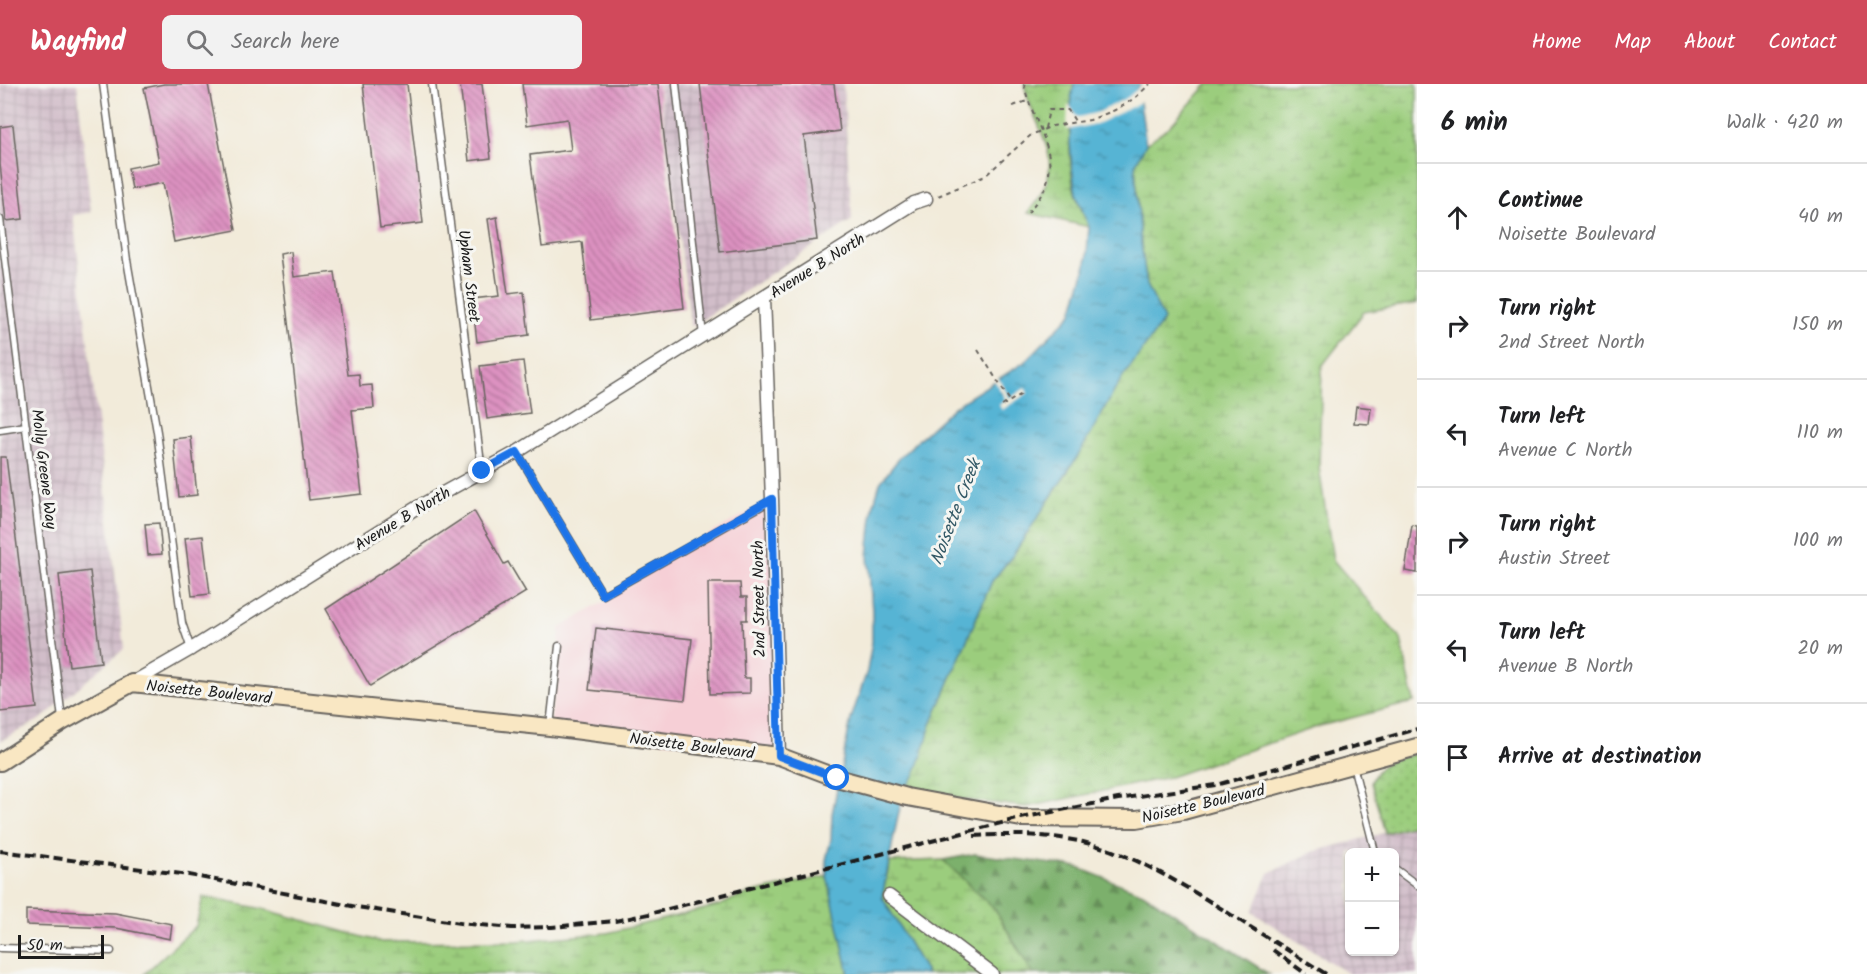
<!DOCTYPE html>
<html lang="en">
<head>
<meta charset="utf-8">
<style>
  body { margin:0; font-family:Kalam,sans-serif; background:#f2f2f2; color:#202124 }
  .controls { position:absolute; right:18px; bottom:18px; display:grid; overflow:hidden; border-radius:9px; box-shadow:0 2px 4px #0004 }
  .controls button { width:54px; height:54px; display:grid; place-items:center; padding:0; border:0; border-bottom:2px solid #e0e0e0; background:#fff; color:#202124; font:30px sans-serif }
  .scale { position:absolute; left:18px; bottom:15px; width:86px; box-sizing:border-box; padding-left:6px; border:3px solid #1c1c1c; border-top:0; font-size:16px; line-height:21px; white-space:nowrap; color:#1c1c1c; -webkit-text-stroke:4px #f6f6f2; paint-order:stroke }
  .stop { position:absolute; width:18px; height:18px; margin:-14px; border:4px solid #1a73e8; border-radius:50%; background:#fff }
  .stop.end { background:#1a73e8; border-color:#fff; box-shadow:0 2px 6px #0008 }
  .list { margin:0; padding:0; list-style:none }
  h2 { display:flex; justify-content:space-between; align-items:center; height:78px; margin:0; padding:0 24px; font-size:26px }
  h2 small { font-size:20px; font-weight:400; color:#757577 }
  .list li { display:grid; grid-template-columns:39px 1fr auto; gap:18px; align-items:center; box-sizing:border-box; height:108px; padding:0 24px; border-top:2px solid #e0e0e0 }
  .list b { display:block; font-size:22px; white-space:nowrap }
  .list p { margin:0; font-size:20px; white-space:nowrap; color:#757577 }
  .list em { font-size:20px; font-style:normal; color:#757577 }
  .icon { flex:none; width:33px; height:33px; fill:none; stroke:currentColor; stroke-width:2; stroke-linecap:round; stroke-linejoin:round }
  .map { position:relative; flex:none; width:1417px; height:890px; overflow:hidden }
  header { display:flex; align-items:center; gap:36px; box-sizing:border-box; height:84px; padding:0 30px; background:#d1495b; color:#fff }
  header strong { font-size:28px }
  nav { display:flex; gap:33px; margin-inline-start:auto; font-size:21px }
  .search { width:420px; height:54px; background:#f2f2f2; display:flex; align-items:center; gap:15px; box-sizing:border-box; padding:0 21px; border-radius:9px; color:#757577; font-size:22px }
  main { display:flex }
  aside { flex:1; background:#fff }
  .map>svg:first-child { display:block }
  .built { fill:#f6cfd6 }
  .industrial { fill:url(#industrial-grid); fill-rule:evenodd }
  .grass { fill:url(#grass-dots); stroke:#5c744c; stroke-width:1.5 }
  .forest { fill:url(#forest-firs); stroke:#4c6644; stroke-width:1.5 }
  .wetland { fill:url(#wetland-marsh); stroke:#5c744c; stroke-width:1.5 }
  .water { fill:url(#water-ripples); stroke:#396878; stroke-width:1.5 }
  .pier { fill:#f2ebda }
  .building { fill:url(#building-back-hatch) }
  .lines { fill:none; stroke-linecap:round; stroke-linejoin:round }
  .lane-casing { stroke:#67645e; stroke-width:9 }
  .street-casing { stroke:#67645e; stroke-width:15 }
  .secondary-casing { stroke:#67645e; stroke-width:20 }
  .path { stroke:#67645e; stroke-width:2; stroke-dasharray:4.5 4.5; stroke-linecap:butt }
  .lane { stroke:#fff; stroke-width:6 }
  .street { stroke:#fff; stroke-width:12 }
  .secondary { stroke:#f9e7c3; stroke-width:16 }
  .rail { stroke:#1c1c1c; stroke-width:4; stroke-dasharray:9 4.5; stroke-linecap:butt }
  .route { stroke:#1a73e8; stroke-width:8 }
  .labels { text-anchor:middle; stroke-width:6; stroke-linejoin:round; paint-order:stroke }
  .street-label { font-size:16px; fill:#1c1c1c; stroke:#f6f6f2 }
  .water-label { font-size:18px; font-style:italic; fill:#335966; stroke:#f6f6f2 }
</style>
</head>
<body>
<header>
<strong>Wayfind</strong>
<div class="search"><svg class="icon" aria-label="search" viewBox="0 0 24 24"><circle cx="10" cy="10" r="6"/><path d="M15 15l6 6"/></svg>Search here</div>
<nav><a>Home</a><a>Map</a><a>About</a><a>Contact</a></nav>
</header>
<main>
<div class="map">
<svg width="1417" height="890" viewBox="0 0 1417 890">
  <defs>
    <pattern id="industrial-grid" width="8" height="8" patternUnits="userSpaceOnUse" patternTransform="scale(1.5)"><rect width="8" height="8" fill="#d1bdc9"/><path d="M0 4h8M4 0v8" fill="none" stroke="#b3a2ac"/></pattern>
    <pattern id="grass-dots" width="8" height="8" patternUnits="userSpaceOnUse" patternTransform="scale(1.5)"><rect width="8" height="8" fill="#9bcd7d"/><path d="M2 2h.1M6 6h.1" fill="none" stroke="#85af6b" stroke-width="1.8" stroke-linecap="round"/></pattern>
    <pattern id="forest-firs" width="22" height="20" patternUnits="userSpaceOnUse" patternTransform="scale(1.5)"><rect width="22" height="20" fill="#7cb06c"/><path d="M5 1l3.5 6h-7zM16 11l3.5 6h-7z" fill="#658e58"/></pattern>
    <pattern id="wetland-marsh" width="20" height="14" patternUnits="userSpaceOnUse" patternTransform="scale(1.5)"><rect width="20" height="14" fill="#9bcd7d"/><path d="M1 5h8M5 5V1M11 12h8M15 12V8" fill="none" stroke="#85af6b"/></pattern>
    <pattern id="water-ripples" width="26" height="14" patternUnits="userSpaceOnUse" patternTransform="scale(1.5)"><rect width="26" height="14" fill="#56b4d4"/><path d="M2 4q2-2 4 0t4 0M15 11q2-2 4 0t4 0" fill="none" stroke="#4692ab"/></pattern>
    <pattern id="building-back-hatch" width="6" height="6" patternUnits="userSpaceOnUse" patternTransform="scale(1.5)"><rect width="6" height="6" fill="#dd92c1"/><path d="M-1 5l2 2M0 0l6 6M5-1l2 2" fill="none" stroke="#b2769c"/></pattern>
  </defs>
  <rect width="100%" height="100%" fill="#f6f6f2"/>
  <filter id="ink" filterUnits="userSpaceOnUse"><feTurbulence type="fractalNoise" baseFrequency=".0167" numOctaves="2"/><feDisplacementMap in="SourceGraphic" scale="12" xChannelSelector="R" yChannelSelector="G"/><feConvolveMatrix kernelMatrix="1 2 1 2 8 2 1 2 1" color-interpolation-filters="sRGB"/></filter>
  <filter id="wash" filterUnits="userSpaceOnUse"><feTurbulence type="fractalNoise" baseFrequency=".008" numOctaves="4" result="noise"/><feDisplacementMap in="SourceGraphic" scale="24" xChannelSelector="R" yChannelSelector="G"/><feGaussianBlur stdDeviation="1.35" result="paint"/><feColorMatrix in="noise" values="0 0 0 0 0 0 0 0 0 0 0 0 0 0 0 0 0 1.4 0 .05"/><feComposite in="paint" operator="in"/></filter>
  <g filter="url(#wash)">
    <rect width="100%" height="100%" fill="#f2ebda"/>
    <polygon class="built" points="772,415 779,672 550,643 559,562 560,544 611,514 678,468"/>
    <g class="industrial">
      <polygon points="0,0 77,0 91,128 73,131 124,565 41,635 0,657"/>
      <polygon points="659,0 843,0 852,136 691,243"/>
      <path d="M1417,740V890H1349L1252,828L1269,789L1313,768ZM1350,768H1394V868H1350Z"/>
    </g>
    <path class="grass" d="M1417,669V740L1385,749L1371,699C1379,676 1396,675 1417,669Z"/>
    <polygon class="forest" points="975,770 1076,783 1143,809 1269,890 1033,890 995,826 943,776"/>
    <g class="wetland">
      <path d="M1024,0H1074C1068,27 1068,87 1076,112C1080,123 1085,133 1089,143L1028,129C1033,121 1040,114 1044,106C1062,67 1031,38 1024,0Z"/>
      <path d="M1208,0H1417V219L1364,228L1322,282L1319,383L1333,476L1401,555L1414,618L1320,642L1170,693L1027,723L942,713L905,704C918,685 924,664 930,643L992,497L1013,471L1079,370L1120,297L1164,236L1147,201L1141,160L1135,81L1146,60L1170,42Z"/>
      <polygon points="943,776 995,826 1033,890 927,890 882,813 890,778"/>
      <polygon points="827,792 849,890 144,890 196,842 203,813 263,825 381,858 518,857 607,849 721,821 740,812"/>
    </g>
    <path class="water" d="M1074,0H1142L1138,4L1146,60L1135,81L1141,160L1147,201L1164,236L1120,297L1079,370L1013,471L992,497L930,643C926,659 921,676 914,692C911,697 906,701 904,708C894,743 890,778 882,813L927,890H849L827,792L826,776L831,755L832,730L851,635L867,587L872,558V527L868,472L873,423L880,399L900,373L932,343L954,323L1025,278L1072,229L1086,181L1089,143L1076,110L1072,83L1070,59L1071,14Z"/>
    <g class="pier">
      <polygon points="1143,0 1145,0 1141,5 1143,15 1136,21 1097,40 1067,46 1068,22 1070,22 1076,32 1079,33 1099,28 1128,13"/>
      <polygon points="997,292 1010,314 1025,304 1028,309 1002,326 999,321 1006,316 993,294"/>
    </g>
    <g id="blocks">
      <g class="building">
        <polygon points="164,0 208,0 236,146 174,158 163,99 132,105 128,84 159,78 144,4"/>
        <polygon points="363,0 407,0 423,139 380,144"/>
        <polygon points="460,0 482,0 491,74 469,77"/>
        <polygon points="522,0 658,0 684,224 591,236 582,158 542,163 530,71 571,66 567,35 527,41"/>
        <polygon points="700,0 834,0 840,47 804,52 817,156 720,168"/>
        <polygon points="13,41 23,135 6,137 0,80 0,43"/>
        <polygon points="497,133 508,210 524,208 529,251 477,258 472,215 499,212 488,135"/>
        <polygon points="291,168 294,193 335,188 348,291 359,290 360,302 372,301 374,324 352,326 362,410 309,416 280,170"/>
        <polygon points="523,277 530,329 487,335 480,282"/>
        <polygon points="1356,322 1371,324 1369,340 1354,339"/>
        <polygon points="191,353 197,411 179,413 173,355"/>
        <polygon points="0,373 6,373 37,624 0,628"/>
        <polygon points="474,427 504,480 508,478 526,508 370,602 326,525"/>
        <polygon points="159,439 162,470 148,471 145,440"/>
        <polygon points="1412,441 1417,442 1417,489 1405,487"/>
        <polygon points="203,452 210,510 192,512 185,454"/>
        <polygon points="90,487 101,578 69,582 59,491"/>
        <polygon points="708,499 740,499 741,513 747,513 747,536 742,536 744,594 750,594 750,609 710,610"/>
        <polygon points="596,544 692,555 685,616 589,606"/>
        <polygon points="26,826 115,829 172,840 170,855 116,844 26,841"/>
      </g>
    </g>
  </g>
  <g filter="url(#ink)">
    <use href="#blocks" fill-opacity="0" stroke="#67645e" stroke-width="1.5"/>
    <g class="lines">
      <g class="lane-casing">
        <g id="lane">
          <polyline points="103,0 127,176 157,348 182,539 191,565"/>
          <polyline points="432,0 482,387"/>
          <polyline points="676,0 703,252"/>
          <polyline points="0,135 62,635"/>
          <polyline points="0,346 26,342"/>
          <polyline points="517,368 603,511 772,416"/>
          <polyline points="550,642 559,562"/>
          <polyline points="1353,681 1375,768"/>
          <polyline points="1394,784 1417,801"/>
          <polyline points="0,864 111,867"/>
        </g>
      </g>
      <g class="street-casing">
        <g id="street">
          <polyline points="764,214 772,415 779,672"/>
          <polyline points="132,599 191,565 416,424 517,368 914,119 926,115"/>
          <polyline points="889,812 992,890"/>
        </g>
      </g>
      <g class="secondary-casing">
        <polyline id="secondary" points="0,678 62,638 132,599 550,643 779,672 837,694 907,713 1021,734 1137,735 1183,727 1417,663"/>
      </g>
      <g class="path">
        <path d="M1024,0C1031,38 1062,67 1044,106C1040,114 1033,121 1028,129"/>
        <polyline points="1013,22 1027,17"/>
        <polyline points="1045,44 1049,26 1068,26 1075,37"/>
        <polyline points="938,112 985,92 1031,51 1052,42 1090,36 1115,26 1135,14 1150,0"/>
        <polyline points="978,266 1010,317"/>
        <polyline points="1002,322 1025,308"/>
      </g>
      <use href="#lane" class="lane"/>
      <use href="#street" class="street"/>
      <use href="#secondary" class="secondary"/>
      <g class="rail">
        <path d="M974,752C1011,750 1046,750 1083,758C1133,770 1178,798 1222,825C1256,847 1291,868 1326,890"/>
        <polyline points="0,767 189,791 357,823 460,839 512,844 552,843 615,837 649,830 1021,734 1118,715 1216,701 1417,645"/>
        <polyline points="1273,866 1306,890"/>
      </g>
    </g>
  </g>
  <g class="lines" filter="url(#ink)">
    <polyline class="route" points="482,387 517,368 603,511 772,415 779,672 837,694"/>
  </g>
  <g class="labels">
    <g class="street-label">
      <text transform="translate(817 181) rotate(-32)" y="6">Avenue B North</text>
      <text transform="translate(470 192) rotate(83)" y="6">Upham Street</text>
      <text transform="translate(45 385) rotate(83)" y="6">Molly Greene Way</text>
      <text transform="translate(402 434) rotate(-31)" y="6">Avenue B North</text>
      <text transform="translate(758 515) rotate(-91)" y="6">2nd Street North</text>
      <text transform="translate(209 607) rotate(6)" y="6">Noisette Boulevard</text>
      <text transform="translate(692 661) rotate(7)" y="6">Noisette Boulevard</text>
      <text transform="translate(1203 719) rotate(-13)" y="6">Noisette Boulevard</text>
    </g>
    <g class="water-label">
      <text transform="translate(955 428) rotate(-69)" y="6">Noisette Creek</text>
    </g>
  </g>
</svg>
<div class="controls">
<button>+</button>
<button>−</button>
</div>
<div class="scale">50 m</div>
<div class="stop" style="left:837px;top:694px"></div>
<div class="stop end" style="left:482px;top:387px"></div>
</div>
<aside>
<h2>6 min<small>Walk · 420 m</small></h2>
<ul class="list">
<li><svg class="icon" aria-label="ahead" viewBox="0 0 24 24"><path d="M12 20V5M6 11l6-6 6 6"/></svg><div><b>Continue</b><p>Noisette Boulevard</p></div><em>40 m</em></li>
<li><svg class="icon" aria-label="right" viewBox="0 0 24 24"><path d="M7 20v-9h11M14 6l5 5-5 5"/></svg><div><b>Turn right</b><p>2nd Street North</p></div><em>150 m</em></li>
<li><svg class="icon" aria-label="left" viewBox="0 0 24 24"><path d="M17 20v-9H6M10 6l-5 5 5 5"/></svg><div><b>Turn left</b><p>Avenue C North</p></div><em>110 m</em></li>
<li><svg class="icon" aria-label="right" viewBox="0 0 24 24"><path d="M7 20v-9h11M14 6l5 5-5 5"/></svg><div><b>Turn right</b><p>Austin Street</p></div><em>100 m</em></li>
<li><svg class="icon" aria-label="left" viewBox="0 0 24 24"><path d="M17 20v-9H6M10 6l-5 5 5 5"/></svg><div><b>Turn left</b><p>Avenue B North</p></div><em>20 m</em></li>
<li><svg class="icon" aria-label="arrive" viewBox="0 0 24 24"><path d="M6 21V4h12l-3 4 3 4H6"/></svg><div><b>Arrive at destination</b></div></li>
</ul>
</aside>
</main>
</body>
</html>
